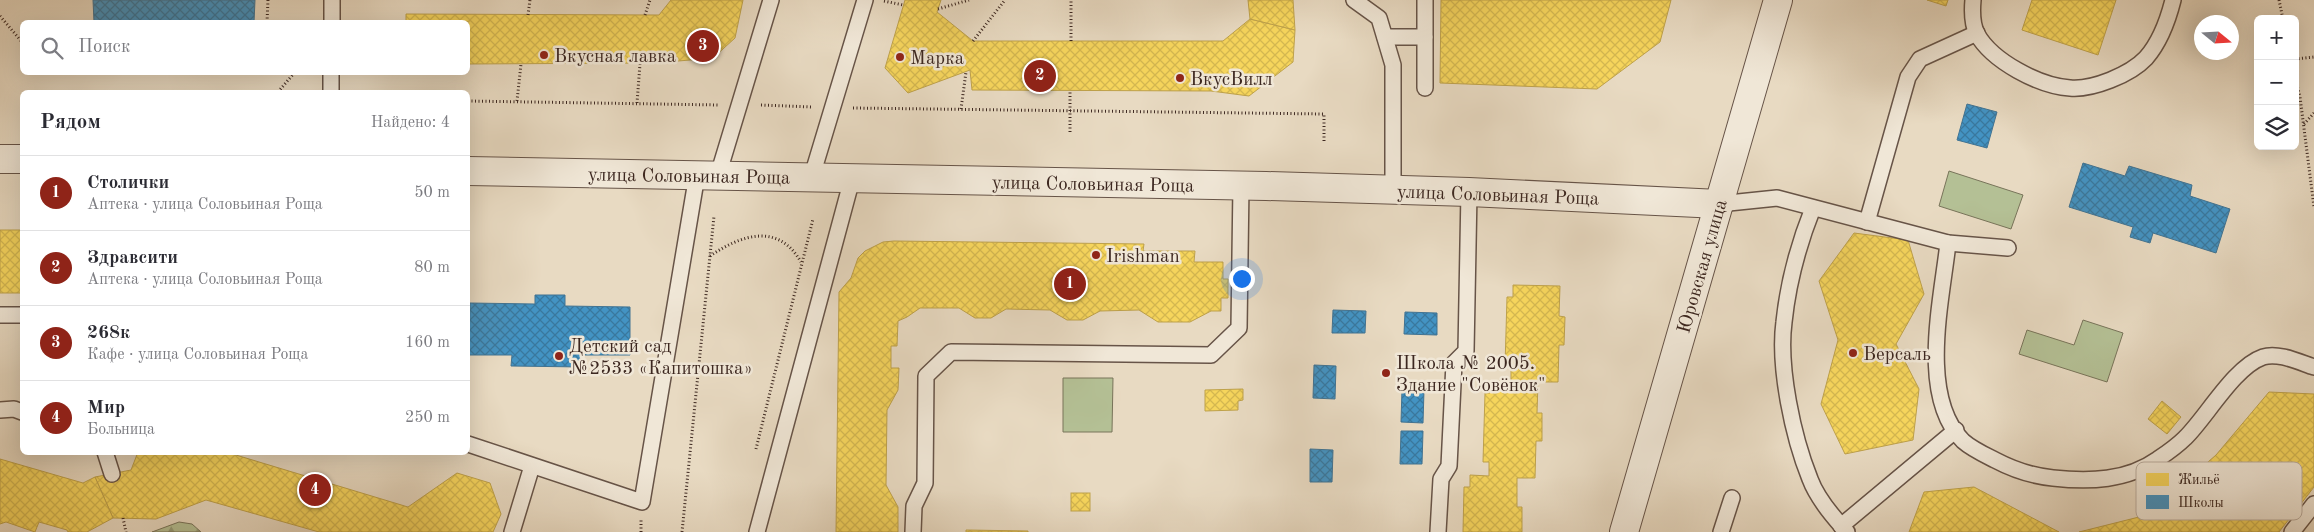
<!DOCTYPE html>
<html lang="ru">
<head>
<meta charset="utf-8">
<style>
  body { margin:0; font-family:"Old Standard TT",serif; background:#f7f7f7; color:#2b2b33 }
  .controls { position:absolute; right:15px; top:15px; display:grid; overflow:hidden; border-radius:8px; box-shadow:0 5px 20px #0002 }
  .controls button { width:45px; height:45px; display:grid; place-items:center; padding:0; border:0; border-bottom:1px solid #e1e1e2; background:#fff; color:#2b2b33; font:25px sans-serif }
  .compass { position:absolute; left:2194px; top:15px; width:45px; height:45px; border-radius:50%; background:#fff; box-shadow:0 5px 20px #0002; rotate:108deg }
  .you { position:absolute; left:1241px; top:278px; width:18px; height:18px; margin:-12px; border:4px solid #fff; border-radius:50%; background:#1a73e8; box-shadow:0 0 0 8px #1a73e833 }
  .badge { display:grid; place-items:center; width:32px; height:32px; border-radius:50%; background:#8f2418; color:#fff; font-size:16px; font-weight:700 }
  .pin { position:absolute; translate:-50% -50%; border:2px solid #fff; box-shadow:0 1px 5px #0006 }
  .list { margin:0; padding:0; list-style:none }
  h2 { display:flex; justify-content:space-between; align-items:center; height:65px; margin:0; padding:0 20px; font-size:21px }
  h2 small { font-size:16px; font-weight:400; color:#7c7c81 }
  .list li { display:grid; grid-template-columns:32px 1fr auto; gap:15px; align-items:center; box-sizing:border-box; height:75px; padding:0 20px; border-top:1px solid #e1e1e2 }
  .list b { display:block; font-size:19px; white-space:nowrap }
  .list p { margin:0; font-size:16px; white-space:nowrap; color:#7c7c81 }
  .list em { font-size:16px; font-style:normal; color:#7c7c81 }
  .icon { flex:none; width:28px; height:28px; fill:none; stroke:currentColor; stroke-width:2; stroke-linecap:round; stroke-linejoin:round }
  .map { position:relative; flex:none; width:2314px; height:532px; overflow:hidden }
  .search { position:absolute; background:#fff; box-shadow:0 5px 20px #0002; left:20px; top:20px; width:450px; height:55px; display:flex; align-items:center; gap:12px; box-sizing:border-box; padding:0 18px; border-radius:8px; color:#7c7c81; font-size:19px }
  .panel { position:absolute; background:#fff; box-shadow:0 5px 20px #0002; left:20px; top:90px; width:450px; height:365px; border-radius:8px }
  .map>svg:first-child { display:block }
  .forest { fill:url(#forest-firs); stroke:#78745a }
  .park { fill:#b4c095; stroke:#78745a }
  .homes { fill:url(#homes-cross-hatch); stroke:#bea14a }
  .schools { fill:url(#schools-cross-hatch); stroke:#417392 }
  .lines { fill:none; stroke-linecap:round; stroke-linejoin:round }
  .service-casing { stroke:#675448; stroke-width:18 }
  .minor-casing { stroke:#675448; stroke-width:30 }
  .tertiary-casing { stroke:#675448; stroke-width:30 }
  .path { stroke:#3c2720; stroke-width:3; stroke-dasharray:1 2.5; stroke-linecap:butt }
  .service { stroke:#f0e7d7; stroke-width:15 }
  .minor { stroke:#f0e7d7; stroke-width:28 }
  .tertiary { stroke:#f0e7d7; stroke-width:28 }
  .poi-dot { fill:#8f2418; stroke:#f0e7d7; stroke-width:2 }
  .labels { text-anchor:middle; stroke-width:5; stroke-linejoin:round; paint-order:stroke }
  .poi-label { font-size:19px; fill:#3c2720; stroke:#f0e7d7; text-anchor:start }
  .street-label { font-size:19px; fill:#3c2720; stroke:#f0e7d7 }
  .key { fill:#f0e7d7; stroke:#baada0; stroke-width:1 }
  .key-label { font-size:14px; fill:#3c2720 }
</style>
</head>
<body>
<div class="map">
<svg width="2314" height="532" viewBox="0 0 2314 532">
  <defs>
    <pattern id="forest-firs" width="22" height="20" patternUnits="userSpaceOnUse" patternTransform="scale(1.25)"><rect width="22" height="20" fill="#b4c095"/><path d="M5 1l3.5 6h-7zM16 11l3.5 6h-7z" fill="#949c79"/></pattern>
    <pattern id="homes-cross-hatch" width="8" height="8" patternUnits="userSpaceOnUse" patternTransform="scale(1.25)"><rect width="8" height="8" fill="#f6d55c"/><path d="M0 0l8 8M0 8l8-8" fill="none" stroke="#d4b750"/></pattern>
    <pattern id="schools-cross-hatch" width="8" height="8" patternUnits="userSpaceOnUse" patternTransform="scale(1.25)"><rect width="8" height="8" fill="#4393c3"/><path d="M0 0l8 8M0 8l8-8" fill="none" stroke="#39789e"/></pattern>
  </defs>
  <rect width="100%" height="100%" fill="#e8dac2"/>
  <filter id="stains"><feTurbulence type="fractalNoise" baseFrequency=".004" numOctaves="4"/><feColorMatrix values="0 0 0 0 .2 0 0 0 0 .09 0 0 0 0 .02 0 0 0 .5 -.17"/></filter>
  <radialGradient id="worn" r=".72"><stop offset=".6" stop-color="#630" stop-opacity="0"/><stop offset="1" stop-color="#630" stop-opacity=".3"/></radialGradient>
  <polygon class="forest" points="179,522 192,524 201,532 152,532"/>
  <g class="park">
    <polygon points="1949,171 2023,195 2011,229 1939,206"/>
    <polygon points="2083,320 2123,333 2107,382 2019,354 2027,330 2074,345"/>
    <polygon points="1063,378 1113,378 1112,432 1063,432"/>
  </g>
  <g class="homes">
    <polygon points="671,0 743,0 735,38 713,58 655,63 468,64 468,22 406,22 406,14 659,15"/>
    <polygon points="905,0 941,0 937,12 973,41 1223,41 1250,19 1295,30 1293,62 1249,96 1211,91 972,90 970,70 908,93 885,68"/>
    <polygon points="1248,0 1293,0 1295,30 1250,19"/>
    <polygon points="1441,0 1671,0 1660,42 1597,89 1440,83"/>
    <polygon points="1927,0 1948,0 1946,6"/>
    <polygon points="2032,0 2116,0 2098,55 2022,30"/>
    <rect x="0" y="230" width="22" height="63"/>
    <polygon points="1854,233 1908,240 1924,294 1896,344 1919,389 1913,440 1845,454 1821,404 1838,340 1819,281"/>
    <polygon points="894,241 1144,244 1143,251 1195,251 1194,262 1223,262 1223,279 1228,279 1228,298 1221,298 1221,311 1211,311 1190,322 1158,322 1139,310 1100,311 1083,320 1067,320 1050,310 1006,309 991,318 975,318 959,308 920,308 907,317 898,321 897,346 891,346 891,368 899,368 898,390 887,410 886,485 898,507 898,532 836,532 839,292 851,278 858,258 865,251 883,242"/>
    <polygon points="1513,285 1560,286 1559,316 1565,317 1564,345 1559,345 1558,382 1538,382 1537,413 1542,413 1542,441 1536,441 1535,478 1517,478 1517,507 1522,507 1522,532 1463,532 1464,487 1470,487 1470,475 1489,476 1489,462 1483,462 1485,393 1490,393 1491,381 1511,381 1511,366 1505,366 1507,297 1513,297"/>
    <polygon points="1243,389 1243,400 1238,401 1238,410 1205,411 1205,390"/>
    <polygon points="2269,392 2314,394 2314,487 2279,532 2079,532 2147,515 2216,455"/>
    <polygon points="2162,401 2181,417 2167,434 2148,419"/>
    <polygon points="138,452 226,452 408,507 457,473 490,483 501,514 493,532 319,532 206,500 156,519 113,518 95,477 131,470"/>
    <polygon points="0,459 83,483 95,477 113,518 87,532 68,532 67,530 39,522 35,532 6,522 0,524"/>
    <polygon points="1974,487 2059,532 1909,532 1924,492"/>
    <rect x="1071" y="493" width="19" height="18"/>
    <polygon points="966,530 1028,531 1028,532 966,532"/>
  </g>
  <g class="schools">
    <polygon points="93,0 255,0 254,22 94,22"/>
    <polygon points="1967,104 1997,112 1987,148 1957,140"/>
    <polygon points="2083,163 2125,176 2129,166 2192,185 2190,196 2230,209 2216,253 2153,233 2150,243 2130,237 2133,227 2069,207"/>
    <polygon points="535,295 565,295 565,306 630,307 630,355 583,355 583,367 511,366 512,355 469,355 470,303 535,304"/>
    <polygon points="1333,310 1366,311 1365,333 1332,333"/>
    <polygon points="1405,312 1437,313 1437,335 1404,334"/>
    <polygon points="1314,365 1336,366 1335,399 1313,398"/>
    <polygon points="1402,389 1424,390 1423,423 1401,422"/>
    <polygon points="1401,431 1423,431 1422,464 1400,464"/>
    <polygon points="1310,449 1333,450 1332,482 1310,482"/>
  </g>
  <g class="lines">
    <g class="service-casing">
      <g id="service">
        <polyline points="1354,0 1379,18 1393,65 1393,191"/>
        <path d="M1973,0C1972,11 1972,24 1977,34C1992,61 2039,86 2070,88C2092,90 2130,75 2146,58C2160,42 2168,20 2173,0"/>
        <polyline points="332,22 332,0"/>
        <polyline points="1385,37 1425,37"/>
        <polyline points="1425,88 1425,0"/>
        <polyline points="331,92 331,72"/>
        <polyline points="718,175 771,0"/>
        <polyline points="811,179 865,0"/>
        <polyline points="1719,204 1777,198 1948,243 2008,248"/>
        <path d="M1813,208C1799,243 1788,284 1784,322C1778,367 1793,437 1810,479C1817,498 1833,517 1847,532"/>
        <polyline points="1867,222 1908,77 1920,59 1977,33"/>
        <path d="M1948,243C1942,299 1918,396 1963,441C1972,449 1985,455 1995,460C2014,470 2032,476 2053,478C2089,482 2127,481 2158,459C2167,453 2177,446 2185,438C2206,418 2234,367 2263,357C2278,352 2299,362 2314,367"/>
        <polyline points="0,315 22,315"/>
        <polyline points="0,410 14,409 22,412"/>
        <polyline points="468,444 642,502 697,175"/>
        <polyline points="105,452 112,474"/>
        <polyline points="1841,526 1956,430"/>
        <polyline points="512,532 532,466"/>
        <polyline points="757,532 852,179"/>
        <polyline points="913,532 914,506 925,483 926,376 951,352 1211,355 1239,328 1241,185"/>
        <polyline points="1438,532 1441,479 1449,466 1454,363 1466,351 1469,192"/>
        <polyline points="1721,532 1732,498"/>
        <polyline points="2292,532 2314,504"/>
      </g>
    </g>
    <g class="minor-casing">
      <g id="minor">
        <polyline points="0,159 22,159"/>
        <polyline points="468,171 1266,186 1469,192 1719,204"/>
      </g>
    </g>
    <g class="tertiary-casing">
      <polyline id="tertiary" points="1624,532 1778,0"/>
    </g>
    <g class="path">
      <polyline points="2279,0 2283,19"/>
      <polyline points="884,1 903,5"/>
      <polyline points="938,9 969,0"/>
      <polyline points="528,15 530,0"/>
      <polyline points="645,15 650,0"/>
      <polyline points="0,16 22,42"/>
      <polyline points="267,22 268,0"/>
      <polyline points="973,41 1005,0"/>
      <polyline points="1071,41 1071,0"/>
      <polyline points="2295,59 2314,57"/>
      <polyline points="2295,77 2300,97 2314,207"/>
      <polyline points="278,92 295,72"/>
      <polyline points="468,101 719,105"/>
      <polyline points="517,101 521,64"/>
      <polyline points="637,103 640,64"/>
      <polyline points="761,105 812,107"/>
      <polyline points="853,108 1324,114 1324,141"/>
      <polyline points="961,109 966,72"/>
      <polyline points="2304,124 2314,113"/>
      <polyline points="1070,132 1070,90"/>
      <path d="M710,256C741,235 778,222 801,262"/>
      <polyline points="756,449 813,219"/>
      <polyline points="123,518 126,532"/>
      <polyline points="641,532 641,520"/>
      <polyline points="682,532 714,216"/>
    </g>
    <use href="#service" class="service"/>
    <use href="#minor" class="minor"/>
    <use href="#tertiary" class="tertiary"/>
  </g>
  <g class="poi-dot">
    <circle cx="544" cy="55" r="5"/>
    <circle cx="900" cy="57" r="5"/>
    <circle cx="1180" cy="78" r="5"/>
    <circle cx="1096" cy="255" r="5"/>
    <circle cx="1853" cy="353" r="5"/>
    <circle cx="559" cy="356" r="5"/>
    <circle cx="1386" cy="373" r="5"/>
  </g>
  <g class="labels">
    <g class="poi-label">
      <text x="554" y="62">Вкусная лавка</text>
      <text x="910" y="64">Марка</text>
      <text x="1190" y="85">ВкусВилл</text>
      <text x="1106" y="262">Irishman</text>
      <text x="569" y="352">Детский сад<tspan x="569" dy="22">№2533 «Капитошка»</tspan></text>
      <text x="1863" y="360">Версаль</text>
      <text x="1396" y="369">Школа № 2005.<tspan x="1396" dy="22">Здание "Совёнок"</tspan></text>
    </g>
    <g class="street-label">
      <text transform="translate(689 175) rotate(1)" y="7">улица Соловьиная Роща</text>
      <text transform="translate(1093 183) rotate(1)" y="7">улица Соловьиная Роща</text>
      <text transform="translate(1498 194) rotate(2)" y="7">улица Соловьиная Роща</text>
      <text transform="translate(1701 266) rotate(-74)" y="7">Юровская улица</text>
    </g>
  </g>
  <rect x="2136" y="462" width="166" height="58" rx="8" class="key"/>
  <rect x="2146" y="473" width="23" height="13" fill="#f6d55c"/>
  <rect x="2146" y="495" width="23" height="14" fill="#4393c3"/>
  <g class="key-label">
    <text x="2178" y="484">Жильё</text>
    <text x="2178" y="507">Школы</text>
  </g>
  <rect width="100%" height="100%" filter="url(#stains)"/>
  <rect width="100%" height="100%" fill="url(#worn)"/>
</svg>
<div class="controls">
<button>+</button>
<button>−</button>
<button><svg class="icon" aria-label="layers" viewBox="0 0 24 24"><path d="M12 4l9 5-9 5-9-5zM3 14l9 5 9-5"/></svg></button>
</div>
<svg class="compass" viewBox="-18 -18 36 36"><path d="M0-13l5 13h-10z" fill="#e53935"/><path d="M0 13l5-13h-10z" fill="#7c7c81"/></svg>
<div class="you"></div>
<div class="pin badge" style="left:1070px;top:284px">1</div>
<div class="pin badge" style="left:1040px;top:76px">2</div>
<div class="pin badge" style="left:703px;top:46px">3</div>
<div class="pin badge" style="left:315px;top:490px">4</div>
<div class="search"><svg class="icon" aria-label="search" viewBox="0 0 24 24"><circle cx="10" cy="10" r="6"/><path d="M15 15l6 6"/></svg>Поиск</div>
<section class="panel">
<h2>Рядом<small>Найдено: 4</small></h2>
<ul class="list">
<li><span class="badge">1</span><div><b>Столички</b><p>Аптека · улица Соловьиная Роща</p></div><em>50 m</em></li>
<li><span class="badge">2</span><div><b>Здравсити</b><p>Аптека · улица Соловьиная Роща</p></div><em>80 m</em></li>
<li><span class="badge">3</span><div><b>268к</b><p>Кафе · улица Соловьиная Роща</p></div><em>160 m</em></li>
<li><span class="badge">4</span><div><b>Мир</b><p>Больница</p></div><em>250 m</em></li>
</ul>
</section>
</div>
</body>
</html>
